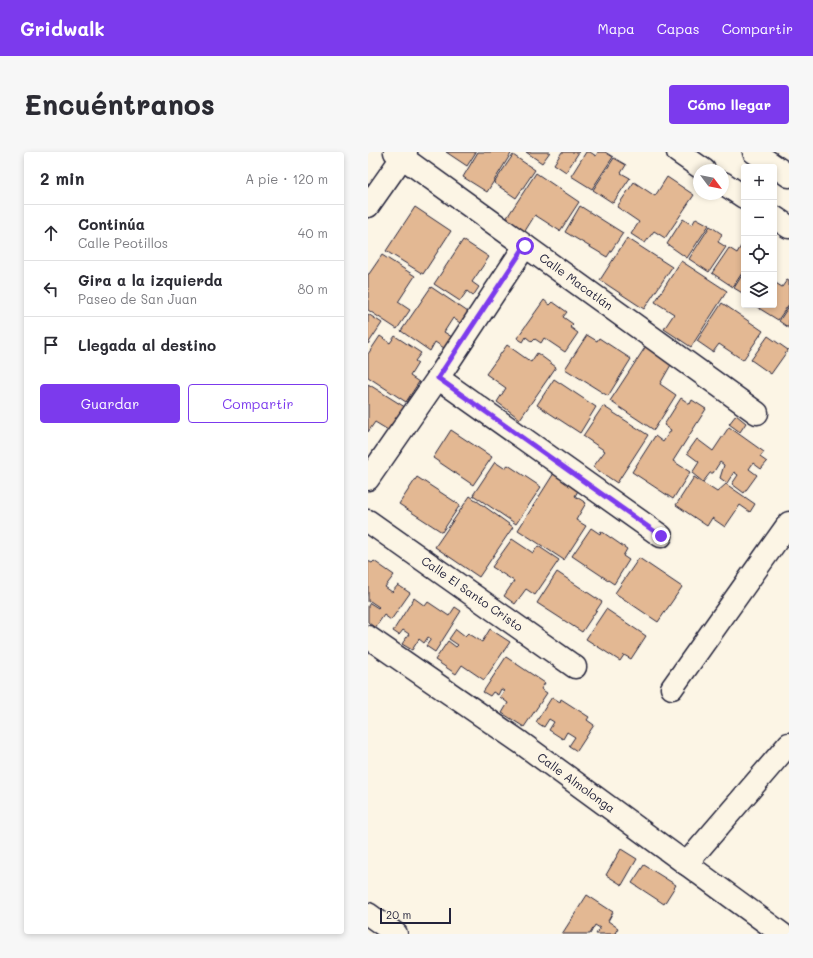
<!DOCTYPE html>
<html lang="es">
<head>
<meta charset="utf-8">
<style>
  body { margin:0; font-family:Mali,sans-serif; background:#f7f7f7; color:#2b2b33 }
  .controls { position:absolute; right:12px; top:12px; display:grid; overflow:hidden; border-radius:4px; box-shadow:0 2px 6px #0003 }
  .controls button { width:36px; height:36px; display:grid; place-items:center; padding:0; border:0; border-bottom:1px solid #e1e1e2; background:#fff; color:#2b2b33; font:20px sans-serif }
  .compass { position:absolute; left:325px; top:12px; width:36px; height:36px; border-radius:50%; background:#fff; box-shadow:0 2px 6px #0003; rotate:122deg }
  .scale { position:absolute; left:12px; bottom:10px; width:71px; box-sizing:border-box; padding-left:4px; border:2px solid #22223b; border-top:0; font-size:11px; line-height:14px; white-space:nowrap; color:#22223b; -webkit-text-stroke:3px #fcf5e5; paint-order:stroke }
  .stop { position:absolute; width:12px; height:12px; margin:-9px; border:3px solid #7c3aed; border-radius:50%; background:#fff }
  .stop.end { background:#7c3aed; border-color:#fff; box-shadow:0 1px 4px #0008 }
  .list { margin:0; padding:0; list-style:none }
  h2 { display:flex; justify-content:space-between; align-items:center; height:52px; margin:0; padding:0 16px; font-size:17px }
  h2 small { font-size:13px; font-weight:400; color:#7c7c81 }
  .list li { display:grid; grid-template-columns:26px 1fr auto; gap:12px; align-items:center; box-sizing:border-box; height:56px; padding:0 16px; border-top:1px solid #e1e1e2 }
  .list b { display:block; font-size:15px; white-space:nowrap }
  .list p { margin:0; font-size:13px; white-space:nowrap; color:#7c7c81 }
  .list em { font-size:13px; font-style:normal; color:#7c7c81 }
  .actions { display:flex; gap:8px; padding:12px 16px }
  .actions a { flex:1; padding:9px 0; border:1px solid #7c3aed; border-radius:4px; text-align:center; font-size:14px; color:#7c3aed }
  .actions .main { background:#7c3aed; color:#fff }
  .icon { flex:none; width:22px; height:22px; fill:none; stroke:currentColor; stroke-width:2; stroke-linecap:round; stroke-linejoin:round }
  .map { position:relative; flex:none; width:421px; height:782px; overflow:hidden; border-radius:4px }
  header { display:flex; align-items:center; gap:24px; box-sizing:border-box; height:56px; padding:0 20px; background:#7c3aed; color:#fff }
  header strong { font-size:19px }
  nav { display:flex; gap:22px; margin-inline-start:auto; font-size:14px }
  .intro { display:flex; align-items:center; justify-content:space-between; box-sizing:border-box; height:96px; padding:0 24px }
  h1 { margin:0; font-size:28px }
  .button { padding:10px 18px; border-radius:4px; background:#7c3aed; color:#fff; font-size:14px; font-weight:700 }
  main { display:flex; gap:24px; padding:0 24px }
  aside { flex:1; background:#fff; border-radius:4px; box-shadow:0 2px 6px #0003 }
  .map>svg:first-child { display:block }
  .building { fill:#e3b893; stroke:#22223b }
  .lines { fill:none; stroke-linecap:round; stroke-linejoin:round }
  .minor-casing { stroke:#22223b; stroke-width:25 }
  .minor { stroke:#fcf5e5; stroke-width:22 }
  .route { stroke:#7c3aed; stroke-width:5 }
  .labels { text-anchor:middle; stroke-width:3; stroke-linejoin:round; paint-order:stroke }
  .street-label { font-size:12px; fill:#22223b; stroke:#fcf5e5 }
</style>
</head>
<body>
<header>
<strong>Gridwalk</strong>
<nav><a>Mapa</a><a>Capas</a><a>Compartir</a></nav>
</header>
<div class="intro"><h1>Encuéntranos</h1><a class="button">Cómo llegar</a></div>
<main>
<aside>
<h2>2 min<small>A pie · 120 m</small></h2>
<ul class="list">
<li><svg class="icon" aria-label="ahead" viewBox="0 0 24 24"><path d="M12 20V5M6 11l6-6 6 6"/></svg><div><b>Continúa</b><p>Calle Peotillos</p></div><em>40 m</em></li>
<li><svg class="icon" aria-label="left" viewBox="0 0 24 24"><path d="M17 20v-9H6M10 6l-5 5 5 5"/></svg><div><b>Gira a la izquierda</b><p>Paseo de San Juan</p></div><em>80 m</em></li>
<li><svg class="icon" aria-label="arrive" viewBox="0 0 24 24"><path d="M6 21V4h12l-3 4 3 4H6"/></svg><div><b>Llegada al destino</b></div></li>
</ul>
<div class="actions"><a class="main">Guardar</a><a>Compartir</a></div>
</aside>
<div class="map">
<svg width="421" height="782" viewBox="0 0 421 782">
  <rect width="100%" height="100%" fill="#fcf5e5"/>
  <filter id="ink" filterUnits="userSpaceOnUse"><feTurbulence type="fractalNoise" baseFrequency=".025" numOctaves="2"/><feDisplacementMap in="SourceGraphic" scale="8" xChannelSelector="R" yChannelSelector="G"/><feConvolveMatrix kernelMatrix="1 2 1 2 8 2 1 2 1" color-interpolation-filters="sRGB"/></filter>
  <g filter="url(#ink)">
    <g class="building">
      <polygon points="78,0 108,0 99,14"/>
      <polygon points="110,0 144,0 119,40 95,25"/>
      <polygon points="158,0 182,0 174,11"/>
      <polygon points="194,0 211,0 198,20 186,12"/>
      <polygon points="218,0 222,0 228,4 230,0 237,0 245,5 224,37 203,24"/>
      <polygon points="145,3 167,18 148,46 126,31"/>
      <polygon points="246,6 258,13 253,21 262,26 245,51 225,38"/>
      <polygon points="168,21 211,50 192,79 167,63 157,79 138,67"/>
      <polygon points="299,25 326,43 297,86 286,79 277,91 263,82 271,70 249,55 266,30 287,44"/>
      <polygon points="212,54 255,81 239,105 197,80"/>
      <polygon points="47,55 83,79 55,122 18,99"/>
      <polygon points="328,66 341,73 319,106 299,92 315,67 324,73"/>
      <polygon points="342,74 354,82 350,90 358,95 341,120 321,107"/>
      <polygon points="259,86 304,115 276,157 232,128"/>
      <polygon points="95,88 121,105 104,130 111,135 105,144 99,139 92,149 66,132"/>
      <polygon points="373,94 376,96 376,118 365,135 344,121 361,96 369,101"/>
      <polygon points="14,103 47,124 30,150 42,158 29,177 0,158 0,122 1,122"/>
      <polygon points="313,109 359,139 323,195 296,177 306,162 287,150"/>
      <polygon points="376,120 376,142 366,136"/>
      <polygon points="419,128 421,129 421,152 410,168 389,155 391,153 406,153 406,130 414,135"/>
      <polygon points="63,135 103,162 95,173 85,166 76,180 84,185 76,196 67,190 62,199 33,179"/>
      <polygon points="176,148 182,153 185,150 199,160 195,165 205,172 202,175 210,181 197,200 176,186 173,191 167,187 164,190 158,185 155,190 149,186"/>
      <polygon points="354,151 395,179 375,208 351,192 345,200 329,189"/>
      <polygon points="421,154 421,176 411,169"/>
      <polygon points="0,162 14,171 0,192"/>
      <polygon points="219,183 229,189 231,186 263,207 240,244 197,217"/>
      <polygon points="12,184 22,191 27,184 53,201 47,209 50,211 42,224 51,230 38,250 0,225 0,202"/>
      <polygon points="400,184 420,198 403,222 383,208"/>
      <polygon points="139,193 163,210 169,201 188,215 152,267 129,250 138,236 118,222"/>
      <polygon points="278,194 304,211 292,232 308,243 286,278 242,249"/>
      <polygon points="186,227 228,255 212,281 169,253"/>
      <polygon points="0,232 40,257 25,281 7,270 0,280"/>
      <polygon points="313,246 322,252 324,248 338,257 305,309 322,320 305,347 264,320 287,284 295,290 303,278 296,273"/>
      <polygon points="235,254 280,283 249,331 225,315 237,299 215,284"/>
      <polygon points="368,263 378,271 372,280 361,272"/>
      <polygon points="361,275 396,300 392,305 399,310 393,317 385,311 381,317 389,323 376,341 364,332 370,323 366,320 359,331 352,326 356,313 352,310 345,321 342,321 335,330 324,321 331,310 319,301 329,287 345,299"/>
      <polygon points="83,278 124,305 105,333 65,306"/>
      <polygon points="127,310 136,316 140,313 173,335 148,372 105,343"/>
      <polygon points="186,321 211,337 207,344 218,351 208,368 218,374 196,408 150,378"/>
      <polygon points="49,325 92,353 74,380 31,352"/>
      <polygon points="326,325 349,340 358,332 387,352 382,360 372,353 357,375 344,366 339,374 308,353"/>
      <polygon points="102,344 145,375 111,425 67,395"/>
      <polygon points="223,376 232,382 233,379 259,397 255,404 261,408 246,432 204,404"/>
      <polygon points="144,387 165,401 170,394 191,408 167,443 158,437 147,452 136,444 146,429 124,415"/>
      <polygon points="271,406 314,435 290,470 247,441"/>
      <polygon points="0,409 4,411 6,409 26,423 17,435 24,440 30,433 42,441 23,468 16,463 7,476 0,470 0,454 2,451 10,456 11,455 2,449 0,450"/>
      <polygon points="189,420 234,450 214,480 169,451"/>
      <polygon points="46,446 57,454 60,450 81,464 87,455 93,459 67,500 58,494 63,487 60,485 56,491 51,487 44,498 34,492 41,482 35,478 31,483 25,479"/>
      <polygon points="238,457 278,484 263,507 256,503 252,509 218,487"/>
      <polygon points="88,477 97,484 100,481 114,490 122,477 142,490 116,528 94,513 88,522 67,508 80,489 88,495 90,493 81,487"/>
      <polygon points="138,505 177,531 173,537 179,541 156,575 134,561 140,551 132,545 136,539 133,537 130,543 125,540 122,544 115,540"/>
      <polygon points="184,545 192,550 193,547 221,565 219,568 226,573 209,599 201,594 207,585 199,580 195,587 181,578 186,570 181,567 176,575 168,570"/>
      <polygon points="253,697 269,707 254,733 238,723"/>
      <polygon points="276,713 308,733 296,752 264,731"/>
      <polygon points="219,743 245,760 240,769 250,776 247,781 249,782 228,782 232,776 227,773 222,782 194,782"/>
    </g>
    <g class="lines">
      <g class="minor-casing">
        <g id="minor">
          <polyline points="27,0 389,261"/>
          <polyline points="310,0 336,18"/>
          <polyline points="386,0 421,24"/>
          <polyline points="355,31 376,45"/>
          <polyline points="0,54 38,0"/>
          <polyline points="406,65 421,75"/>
          <polyline points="70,226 293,384"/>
          <polyline points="0,327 70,226 157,94"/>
          <polyline points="0,369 207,515"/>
          <polyline points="0,485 152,590 414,782"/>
          <polyline points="304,536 421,371"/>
          <polyline points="318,712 421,592"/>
          <polyline points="0,762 28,782"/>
        </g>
      </g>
      <use href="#minor" class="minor"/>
    </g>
  </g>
  <g class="lines" filter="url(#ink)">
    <polyline class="route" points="157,94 70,226 293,384"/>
  </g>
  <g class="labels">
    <g class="street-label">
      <text transform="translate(208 130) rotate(36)" y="4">Calle Macatlán</text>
      <text transform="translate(104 442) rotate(35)" y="4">Calle El Santo Cristo</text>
      <text transform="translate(208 631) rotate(36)" y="4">Calle Almolonga</text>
    </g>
  </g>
</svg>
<div class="controls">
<button>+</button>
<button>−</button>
<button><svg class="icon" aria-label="locate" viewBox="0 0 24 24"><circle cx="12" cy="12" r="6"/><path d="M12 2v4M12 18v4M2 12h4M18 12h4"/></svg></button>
<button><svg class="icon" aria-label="layers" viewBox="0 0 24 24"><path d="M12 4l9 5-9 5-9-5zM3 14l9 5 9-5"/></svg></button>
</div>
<svg class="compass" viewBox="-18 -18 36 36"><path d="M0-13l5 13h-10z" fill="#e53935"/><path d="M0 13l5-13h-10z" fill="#7c7c81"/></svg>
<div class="scale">20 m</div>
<div class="stop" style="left:157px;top:94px"></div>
<div class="stop end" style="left:293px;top:384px"></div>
</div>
</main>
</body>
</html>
